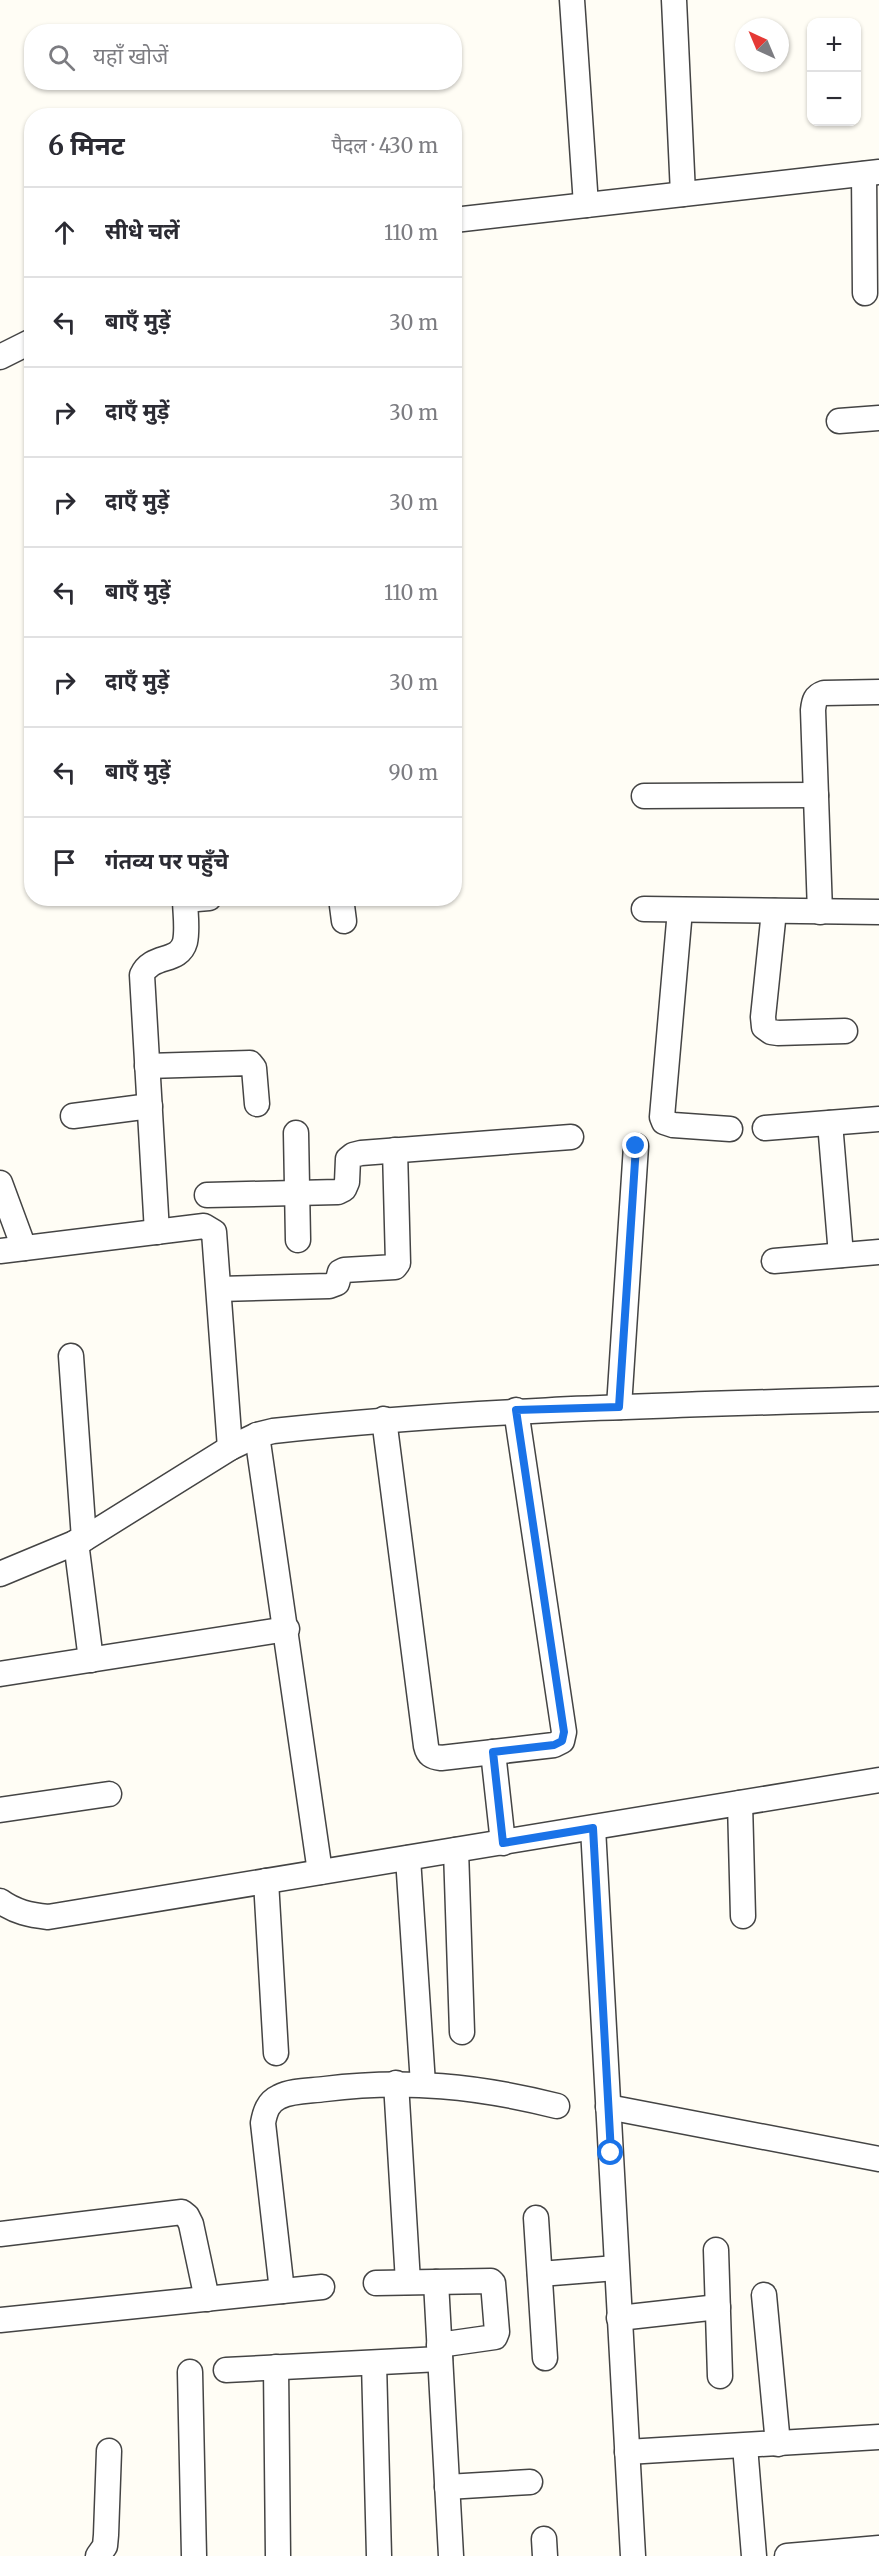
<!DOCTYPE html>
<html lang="hi">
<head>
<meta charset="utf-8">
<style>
  body { margin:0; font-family:Merriweather,"Noto Sans Devanagari",serif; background:#f7f7f7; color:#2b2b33 }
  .controls { position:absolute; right:18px; top:18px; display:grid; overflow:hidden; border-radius:12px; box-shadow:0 2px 4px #0004 }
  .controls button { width:54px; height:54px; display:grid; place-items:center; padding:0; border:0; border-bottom:2px solid #e1e1e2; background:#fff; color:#2b2b33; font:30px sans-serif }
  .compass { position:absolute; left:735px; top:18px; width:54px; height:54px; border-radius:50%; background:#fff; box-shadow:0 2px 4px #0004; rotate:316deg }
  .stop { position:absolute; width:18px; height:18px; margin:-14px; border:4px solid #1a73e8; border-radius:50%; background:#fff }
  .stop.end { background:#1a73e8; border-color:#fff; box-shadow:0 2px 6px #0008 }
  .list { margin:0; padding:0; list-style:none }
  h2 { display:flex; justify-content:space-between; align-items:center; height:78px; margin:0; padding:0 24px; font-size:26px }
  h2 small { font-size:20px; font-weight:400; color:#7c7c81 }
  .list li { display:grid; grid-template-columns:39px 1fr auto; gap:18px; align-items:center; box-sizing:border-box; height:90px; padding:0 24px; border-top:2px solid #e1e1e2 }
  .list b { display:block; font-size:22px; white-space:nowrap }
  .list em { font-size:20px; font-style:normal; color:#7c7c81 }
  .icon { flex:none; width:33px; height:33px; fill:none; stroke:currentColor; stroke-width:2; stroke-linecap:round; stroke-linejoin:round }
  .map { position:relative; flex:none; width:879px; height:2556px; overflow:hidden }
  .search { position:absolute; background:#fff; box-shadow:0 2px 4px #0004; left:24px; top:24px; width:438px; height:66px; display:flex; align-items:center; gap:15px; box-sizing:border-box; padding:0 21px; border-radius:24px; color:#7c7c81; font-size:22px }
  .panel { position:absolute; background:#fff; box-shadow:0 2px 4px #0004; left:24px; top:108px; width:438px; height:798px; border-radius:24px }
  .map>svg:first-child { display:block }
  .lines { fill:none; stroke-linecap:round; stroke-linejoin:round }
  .minor-casing { stroke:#444; stroke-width:27 }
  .minor { stroke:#fff; stroke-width:24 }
  .route { stroke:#1a73e8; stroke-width:8 }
</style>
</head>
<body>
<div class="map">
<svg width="879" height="2556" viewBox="0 0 879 2556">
  <rect width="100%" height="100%" fill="#fffdf5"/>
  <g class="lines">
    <g class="minor-casing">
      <g id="minor">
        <polyline points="572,0 586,205"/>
        <polyline points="674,0 683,194"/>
        <polyline points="864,174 865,293"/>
        <polyline points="454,220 879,172"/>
        <polyline points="0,357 32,341"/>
        <polyline points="839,421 879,418"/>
        <polyline points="644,796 816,795"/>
        <polyline points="341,898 344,921"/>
        <polyline points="185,900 209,898"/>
        <polyline points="644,909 879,912"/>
        <polyline points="680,910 662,1117 664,1122 673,1125 730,1129"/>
        <polyline points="774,911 763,1017 764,1027 771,1032 778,1033 845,1031"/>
        <path d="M820,912L813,710C814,701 815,696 824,693L879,692"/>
        <polyline points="147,1066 250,1063 254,1068 257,1104"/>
        <polyline points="73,1116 150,1106"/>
        <polyline points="830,1123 841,1255"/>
        <polyline points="765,1128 879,1119"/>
        <polyline points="296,1133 298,1240"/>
        <polyline points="0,1183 24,1248"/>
        <polyline points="207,1195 338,1192 344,1189 347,1182 348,1159 353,1155 361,1153 571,1137"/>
        <path d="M157,1232L142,975C152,953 179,964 185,942C188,929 185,912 185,898"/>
        <polyline points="0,1251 204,1226 214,1232 230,1448"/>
        <polyline points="774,1261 879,1252"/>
        <polyline points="219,1289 329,1286 337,1283 340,1272 344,1270 395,1267 398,1263 395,1150"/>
        <polyline points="71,1356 84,1539"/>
        <polyline points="619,1407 636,1146"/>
        <path d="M384,1419L426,1746C428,1755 432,1757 441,1758L554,1745L562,1741L564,1732L516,1410"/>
        <polyline points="257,1435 320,1872"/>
        <polyline points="76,1542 91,1660"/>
        <path d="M0,1574L84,1539L230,1448L257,1435L273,1431C475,1409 676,1405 879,1399"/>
        <polyline points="0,1674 287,1629"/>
        <polyline points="493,1752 503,1843"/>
        <polyline points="740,1803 743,1916"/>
        <polyline points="0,1810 109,1794"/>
        <polyline points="593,1828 633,2556"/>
        <polyline points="456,1850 462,2032"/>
        <polyline points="408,1858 423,2084"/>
        <polyline points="266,1881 276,2053"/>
        <path d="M0,1901C15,1912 30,1915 48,1917L879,1780"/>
        <polyline points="396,2083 408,2282"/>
        <polyline points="608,2107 879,2159"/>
        <polyline points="536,2218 545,2358"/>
        <polyline points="0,2234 182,2212 187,2216 191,2224 207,2299"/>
        <polyline points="716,2250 720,2376"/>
        <polyline points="540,2274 616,2268"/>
        <polyline points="436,2282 451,2556"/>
        <polyline points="376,2283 491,2281 493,2283 497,2332 495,2337 439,2345"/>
        <path d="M282,2291L263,2123C265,2112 268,2102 279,2097C292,2090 311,2091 325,2089C406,2079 478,2086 557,2106"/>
        <polyline points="764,2295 778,2444"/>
        <polyline points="619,2318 718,2307"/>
        <polyline points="0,2320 322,2287"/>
        <polyline points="374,2363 379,2556"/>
        <polyline points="276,2367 278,2556"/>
        <polyline points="226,2370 440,2359"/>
        <polyline points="190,2372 194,2556"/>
        <polyline points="745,2446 754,2556"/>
        <polyline points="627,2452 879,2437"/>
        <polyline points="447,2487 530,2482"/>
        <polyline points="544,2539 545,2556"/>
        <polyline points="98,2556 105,2546 106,2535 109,2451"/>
        <polyline points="787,2556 879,2548"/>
      </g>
    </g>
    <use href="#minor" class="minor"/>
  </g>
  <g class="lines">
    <polyline class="route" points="611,2153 593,1828 503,1843 493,1752 554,1745 562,1741 564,1732 516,1410 619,1407 636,1146"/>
  </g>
</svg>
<div class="controls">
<button>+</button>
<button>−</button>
</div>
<svg class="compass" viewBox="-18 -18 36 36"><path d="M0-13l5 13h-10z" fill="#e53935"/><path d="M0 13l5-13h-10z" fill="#7c7c81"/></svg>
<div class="stop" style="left:611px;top:2153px"></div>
<div class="stop end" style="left:636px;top:1146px"></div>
<div class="search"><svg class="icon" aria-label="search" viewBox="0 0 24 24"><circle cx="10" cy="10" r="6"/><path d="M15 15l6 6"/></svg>यहाँ खोजें</div>
<section class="panel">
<h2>6 मिनट<small>पैदल · 430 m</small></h2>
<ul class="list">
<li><svg class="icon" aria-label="ahead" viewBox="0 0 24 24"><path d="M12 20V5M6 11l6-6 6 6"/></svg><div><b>सीधे चलें</b></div><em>110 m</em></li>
<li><svg class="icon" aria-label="left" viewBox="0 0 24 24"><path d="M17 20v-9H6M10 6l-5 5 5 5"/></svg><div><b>बाएँ मुड़ें</b></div><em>30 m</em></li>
<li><svg class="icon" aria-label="right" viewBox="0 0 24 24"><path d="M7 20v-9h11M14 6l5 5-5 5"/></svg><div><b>दाएँ मुड़ें</b></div><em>30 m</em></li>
<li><svg class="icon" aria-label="right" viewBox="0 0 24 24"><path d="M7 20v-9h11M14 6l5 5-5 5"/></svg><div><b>दाएँ मुड़ें</b></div><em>30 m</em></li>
<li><svg class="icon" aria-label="left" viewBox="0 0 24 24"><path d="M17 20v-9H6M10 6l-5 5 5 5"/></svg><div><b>बाएँ मुड़ें</b></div><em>110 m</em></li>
<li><svg class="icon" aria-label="right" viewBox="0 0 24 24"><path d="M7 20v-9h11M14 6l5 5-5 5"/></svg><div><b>दाएँ मुड़ें</b></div><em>30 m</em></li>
<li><svg class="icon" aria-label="left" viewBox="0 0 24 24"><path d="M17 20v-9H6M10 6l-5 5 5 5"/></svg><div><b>बाएँ मुड़ें</b></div><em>90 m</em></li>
<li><svg class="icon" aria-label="arrive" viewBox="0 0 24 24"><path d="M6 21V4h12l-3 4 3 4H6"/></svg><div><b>गंतव्य पर पहुँचे</b></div></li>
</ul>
</section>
</div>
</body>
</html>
